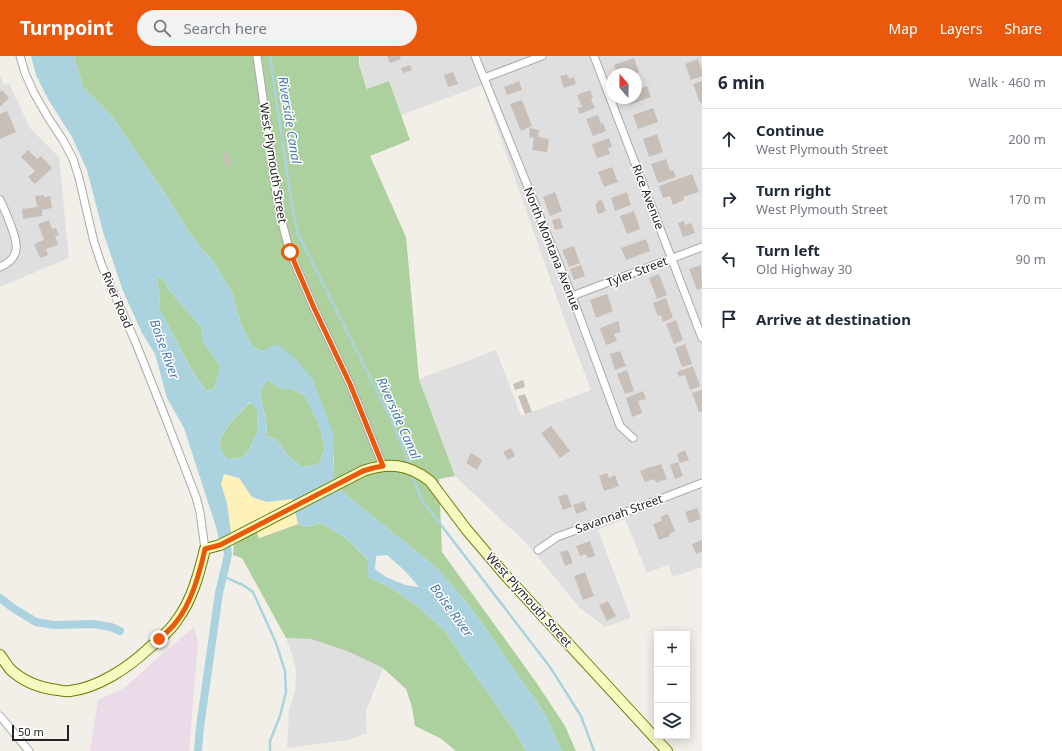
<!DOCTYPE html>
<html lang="en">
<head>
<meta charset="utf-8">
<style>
  body { margin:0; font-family:"Noto Sans",sans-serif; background:#f2f2f3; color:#1f2937 }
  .controls { position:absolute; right:12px; bottom:12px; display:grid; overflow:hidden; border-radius:0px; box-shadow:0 2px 10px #0003 }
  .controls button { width:36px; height:36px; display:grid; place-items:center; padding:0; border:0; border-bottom:1px solid #e0e1e3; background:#fff; color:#1f2937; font:20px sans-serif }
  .compass { position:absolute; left:606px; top:12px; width:36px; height:36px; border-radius:50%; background:#fff; box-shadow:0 2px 10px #0003; rotate:340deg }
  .scale { position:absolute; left:12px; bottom:10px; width:57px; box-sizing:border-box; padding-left:4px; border:2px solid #222; border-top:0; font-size:11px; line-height:14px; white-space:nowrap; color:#222; -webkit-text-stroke:3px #fff; paint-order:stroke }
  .stop { position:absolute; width:12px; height:12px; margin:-9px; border:3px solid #ea580c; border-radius:50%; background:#fff }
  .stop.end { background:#ea580c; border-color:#fff; box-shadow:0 1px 4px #0008 }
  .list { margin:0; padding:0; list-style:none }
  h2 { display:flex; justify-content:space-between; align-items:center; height:52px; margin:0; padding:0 16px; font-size:17px }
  h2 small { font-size:13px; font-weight:400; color:#747a83 }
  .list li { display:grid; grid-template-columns:26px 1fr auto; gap:12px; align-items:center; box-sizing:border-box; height:60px; padding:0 16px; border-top:1px solid #e0e1e3 }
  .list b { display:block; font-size:15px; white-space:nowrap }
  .list p { margin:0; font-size:13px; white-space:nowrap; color:#747a83 }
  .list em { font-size:13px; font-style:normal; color:#747a83 }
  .icon { flex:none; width:22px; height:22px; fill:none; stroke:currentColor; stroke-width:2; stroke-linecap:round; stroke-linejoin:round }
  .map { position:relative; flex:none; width:702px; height:695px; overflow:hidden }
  header { display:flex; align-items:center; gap:24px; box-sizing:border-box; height:56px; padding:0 20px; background:#ea580c; color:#fff }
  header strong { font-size:19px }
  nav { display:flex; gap:22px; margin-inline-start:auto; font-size:14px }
  .search { width:280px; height:36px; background:#f2f2f3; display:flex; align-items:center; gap:10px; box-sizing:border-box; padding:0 14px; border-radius:22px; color:#747a83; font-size:15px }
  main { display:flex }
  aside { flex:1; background:#fff }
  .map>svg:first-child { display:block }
  .residential { fill:#e0dfdf; fill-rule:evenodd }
  .industrial { fill:#ebdbe8 }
  .forest { fill:#add19e }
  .sand { fill:#fff1ba }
  .water { fill:#aad3df; fill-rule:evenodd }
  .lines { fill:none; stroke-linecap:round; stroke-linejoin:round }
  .stream { stroke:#aad3df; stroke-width:2.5 }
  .canal { stroke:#aad3df; stroke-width:8 }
  .building { fill:#c7bfb8 }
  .street-casing { stroke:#a9a9a9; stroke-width:9 }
  .secondary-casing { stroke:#707d05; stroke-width:12 }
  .street { stroke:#fff; stroke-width:7 }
  .secondary { stroke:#f7fabf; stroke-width:10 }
  .route { stroke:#ea580c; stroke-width:5 }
  .labels { text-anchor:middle; stroke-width:3; stroke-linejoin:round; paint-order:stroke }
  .street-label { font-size:12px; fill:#222; stroke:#fff }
  .water-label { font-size:13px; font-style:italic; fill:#4a7aab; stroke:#fff }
</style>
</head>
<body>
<header>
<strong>Turnpoint</strong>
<div class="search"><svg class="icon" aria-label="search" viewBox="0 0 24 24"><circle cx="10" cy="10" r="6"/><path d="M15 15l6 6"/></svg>Search here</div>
<nav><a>Map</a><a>Layers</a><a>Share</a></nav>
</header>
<main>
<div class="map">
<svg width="702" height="695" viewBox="0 0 702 695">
  <rect width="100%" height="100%" fill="#f2efe9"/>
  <g class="residential">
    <path d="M360,0H702V511L673,521L668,509L647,517L625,463L598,474L631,562L605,571L579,551L528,489L455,420L419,323L496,294L521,360L591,334L566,268L482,29L401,59L389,25L368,33L359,9ZM612,18H636V42H612Z"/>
    <polygon points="0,20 4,29 9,27 30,72 59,101 69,202 0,231"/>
    <polygon points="286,582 311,583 347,595 383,612 366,655 367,677 349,684 287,692 289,655 295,636 296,616 293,601"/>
  </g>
  <polygon class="industrial" points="194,571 198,586 189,695 90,695 98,644 124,632 153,606"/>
  <g class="forest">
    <polygon points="74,0 359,0 359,9 367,33 389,25 410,84 370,100 406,181 419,323 455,420 439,423 442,496 536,626 565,670 576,695 562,695 545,658 471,552 437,512 340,434 333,420 334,400 322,350 312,322 252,290 241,268 232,237 215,208 192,181 167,140 110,58 83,31"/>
    <polygon points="156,220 163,223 169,234 201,271 203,286 220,310 215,332 206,335 189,309 159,252 160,239"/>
    <polygon points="268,324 281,333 292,333 305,340 319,369 325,392 319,408 302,411 288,400 276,383 266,380 267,371 260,335"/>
    <path d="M251,346L257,353L258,374L250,392L242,402L227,403C223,398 220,393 220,386C221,375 242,354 251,346Z"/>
    <polygon points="321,467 347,483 368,504 368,521 391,532 416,549 445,575 468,609 516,677 526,695 456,695 440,682 415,670 412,651 406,633 383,612 347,595 311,583 286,582 242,502 233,499 234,486 256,474 259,482 298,468 307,471"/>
  </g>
  <g class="sand">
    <polygon points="224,418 239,422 252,441 267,446 293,443 293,446 231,477 227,447 221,428"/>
    <polygon points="295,454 298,468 259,482 256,474"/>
  </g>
  <path class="water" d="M31,0H74L83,31L110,58L167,140L192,181L215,208L232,237L241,268L252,290L261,295L277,288L294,301L312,322L334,379L333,420L340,434L437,512L471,552L545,658L562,695H526L516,677L468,609L445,575L416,549L391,532L368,521V504L347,483L321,467L307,471L298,468L292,443L267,446L252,441L239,422L224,418L221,428L227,447L231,477L219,484L216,471L184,372L167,342L155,298L142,277L123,235L103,176L87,114L72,81L48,43L36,19ZM156,220L163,223L169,234L201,271L203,286L220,310L215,332L206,335L189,309L159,252L160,239ZM268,324L281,333H292L305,340L319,369L325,392L319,408L302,411L288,400L276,383L266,380L267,371L260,335ZM250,346L257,353L258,374L250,392L242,402L227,403C223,398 220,393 220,386C221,375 242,354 250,346ZM387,499L405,515L419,531L405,529L386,521L375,513L376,500Z"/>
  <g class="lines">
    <g class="stream">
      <polyline points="270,0 292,150 298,178 390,361 411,411"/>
      <polyline points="412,418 421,443 550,611 581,660 594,695"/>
      <polyline points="223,520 229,523 243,529 253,536 276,587 285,615 286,636 280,660 270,685 270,695"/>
    </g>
    <g class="canal">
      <polyline points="0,542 13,552 36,566 54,569 94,568 111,571 120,575"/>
      <polyline points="198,695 200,671 219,537 228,499 226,481"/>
    </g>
  </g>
  <g class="building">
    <polygon points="387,0 400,0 401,3 390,7"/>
    <polygon points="634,2 639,16 634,18 617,18 614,9"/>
    <polygon points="698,3 702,14 702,20 691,24 685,8"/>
    <polygon points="410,9 412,14 403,17 401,12"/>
    <polygon points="453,16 458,28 448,31 444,19"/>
    <polygon points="567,18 569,23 574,21 576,28 564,32 560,20"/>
    <polygon points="519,25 522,34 507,39 504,31"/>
    <polygon points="702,25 702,47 700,47 693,28"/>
    <polygon points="636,28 638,33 647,30 651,41 629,49 627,43 636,42"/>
    <polygon points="2,34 9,42 0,51 0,36"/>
    <polygon points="590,34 593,42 591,43 595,52 580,58 577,52 582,51 577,39"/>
    <polygon points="522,44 532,70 521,75 510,48"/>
    <polygon points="653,52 658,66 638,73 633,59"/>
    <polygon points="7,55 16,76 0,83 0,58"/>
    <polygon points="598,59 601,68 603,67 606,75 593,80 586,63"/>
    <polygon points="530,72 539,74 538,81 549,83 547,96 532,94 534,82 529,81"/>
    <polygon points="657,78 663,96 649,101 643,83"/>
    <polygon points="609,82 612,90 608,92 610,98 597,102 592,88"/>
    <polygon points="28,94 37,103 41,100 52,112 35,128 28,121 35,115 21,101"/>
    <polygon points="227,96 232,109 227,111 222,98"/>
    <polygon points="666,103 670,115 673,114 676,121 658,127 651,108"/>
    <polygon points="612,111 618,126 604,131 598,116"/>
    <polygon points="692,118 699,136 683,141 684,144 673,149 670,140 663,142 659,130"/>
    <polygon points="555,136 562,155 550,160 543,141"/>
    <polygon points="627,136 631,149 615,155 611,142"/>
    <polygon points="44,139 44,141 50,140 52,152 42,154 42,160 23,163 22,153 37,151 35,140"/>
    <polygon points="602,144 606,155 598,158 595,148 598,147 597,145"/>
    <polygon points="634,155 640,173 627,178 620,160"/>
    <polygon points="560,162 563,172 555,174 552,164"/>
    <polygon points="49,164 52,173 56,172 59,179 55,180 58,189 46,193 48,199 40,202 34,188 44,184 38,168"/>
    <polygon points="684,165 685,169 691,167 695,177 683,181 678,167"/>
    <polygon points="646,183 650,195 626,204 621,192"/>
    <polygon points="574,190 580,207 569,211 562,194"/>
    <polygon points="581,209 585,220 574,224 570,213"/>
    <polygon points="701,209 702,232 697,234 689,213"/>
    <polygon points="659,218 667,239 657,243 649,222"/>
    <polygon points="607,238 613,255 596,262 590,244"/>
    <polygon points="666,242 673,262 663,266 661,259 658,260 653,247"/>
    <polygon points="676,264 683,284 674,288 666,268"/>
    <polygon points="618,265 621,276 614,278 617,285 606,289 600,272"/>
    <polygon points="685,288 692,308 682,311 675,292"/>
    <polygon points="620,295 626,310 615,314 610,298"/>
    <polygon points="693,310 700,330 690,334 685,319 679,321 677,316"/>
    <polygon points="627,314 634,335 625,338 617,318"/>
    <polygon points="523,324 525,331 515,334 513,328"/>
    <polygon points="702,334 702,355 699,356 692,337"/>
    <polygon points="643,335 646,343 638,345 642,357 632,361 626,342"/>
    <polygon points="525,338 532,356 525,358 518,340"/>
    <polygon points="551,370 570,395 560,402 541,377"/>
    <polygon points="511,392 515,400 508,404 503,396"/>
    <polygon points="685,394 689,404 680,407 677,398"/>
    <polygon points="471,397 482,404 477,414 466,407"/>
    <polygon points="678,406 683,420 675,423 670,409"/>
    <polygon points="661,408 667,423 656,427 654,423 645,426 640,415 653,410 653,411"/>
    <polygon points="607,417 609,422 615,419 619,430 604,435 599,420"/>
    <polygon points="567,438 572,451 563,454 558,441"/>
    <polygon points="584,445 587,454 576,458 573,449"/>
    <polygon points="697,452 701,463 689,467 685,456"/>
    <polygon points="668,458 675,475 669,478 670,480 659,484 653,468 662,465 660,461"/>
    <polygon points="702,484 702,495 696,498 692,488"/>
    <polygon points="590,485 595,500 588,502 586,498 580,500 576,490"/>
    <polygon points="568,494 573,507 565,510 560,496"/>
    <polygon points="585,516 594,540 583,544 574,520"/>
    <polygon points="608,545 616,560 607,565 599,549"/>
  </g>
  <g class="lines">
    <g class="street-casing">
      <g id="street">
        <polyline points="20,0 25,17 34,37 49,63 63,84 73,103 79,122 94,186 102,210 135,285 166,363 196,441 200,456 205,493"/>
        <polyline points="257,0 277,142 283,170 290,196 314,252 350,328 383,410"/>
        <polyline points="475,0 572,240 620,370 633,382"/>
        <polyline points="594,0 702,282"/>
        <polyline points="484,22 542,0"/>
        <path d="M0,144C4,152 8,161 11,170C18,188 21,202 0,211"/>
        <polyline points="572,240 702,191"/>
        <polyline points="538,494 557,481 637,452 702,427"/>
        <polyline points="0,660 29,695"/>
      </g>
    </g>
    <g class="secondary-casing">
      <path id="secondary" d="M0,599C4,604 7,610 11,614C24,626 40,632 58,634C62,635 66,636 70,635C98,632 129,611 149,592C159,584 170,575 177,564C192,544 199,518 205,493L220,489L363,415C389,406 408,408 430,425L466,473L506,520L667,695"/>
    </g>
    <use href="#street" class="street"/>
    <use href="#secondary" class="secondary"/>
  </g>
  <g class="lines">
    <path class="route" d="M159,583C165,578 172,572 177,565C191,547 200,516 205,493L220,489L363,415L373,412L383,410L350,328L314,252L290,196"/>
  </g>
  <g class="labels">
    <g class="street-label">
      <text transform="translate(273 107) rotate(81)" y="4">West Plymouth Street</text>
      <text transform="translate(648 141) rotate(69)" y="4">Rice Avenue</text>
      <text transform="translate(552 193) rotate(68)" y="4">North Montana Avenue</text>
      <text transform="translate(637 216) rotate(-21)" y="4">Tyler Street</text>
      <text transform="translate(117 244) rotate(67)" y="4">River Road</text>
      <text transform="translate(619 458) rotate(-20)" y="4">Savannah Street</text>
      <text transform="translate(529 544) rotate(48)" y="4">West Plymouth Street</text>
    </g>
    <g class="water-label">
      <text transform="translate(290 64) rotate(81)" y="5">Riverside Canal</text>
      <text transform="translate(165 293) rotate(70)" y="5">Boise River</text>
      <text transform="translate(399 362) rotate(66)" y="5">Riverside Canal</text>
      <text transform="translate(452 554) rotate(54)" y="5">Boise River</text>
    </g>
  </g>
</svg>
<div class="controls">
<button>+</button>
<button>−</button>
<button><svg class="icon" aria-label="layers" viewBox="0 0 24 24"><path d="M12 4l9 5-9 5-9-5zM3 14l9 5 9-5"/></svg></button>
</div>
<svg class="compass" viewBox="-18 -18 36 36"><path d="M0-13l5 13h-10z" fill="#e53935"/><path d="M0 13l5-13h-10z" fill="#747a83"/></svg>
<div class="scale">50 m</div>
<div class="stop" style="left:290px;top:196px"></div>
<div class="stop end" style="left:159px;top:583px"></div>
</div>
<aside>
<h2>6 min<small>Walk · 460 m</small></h2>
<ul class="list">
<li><svg class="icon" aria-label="ahead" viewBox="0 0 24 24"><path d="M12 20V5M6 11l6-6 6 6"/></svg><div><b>Continue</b><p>West Plymouth Street</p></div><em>200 m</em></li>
<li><svg class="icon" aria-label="right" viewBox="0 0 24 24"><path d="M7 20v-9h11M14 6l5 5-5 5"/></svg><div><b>Turn right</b><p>West Plymouth Street</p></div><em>170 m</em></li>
<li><svg class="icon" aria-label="left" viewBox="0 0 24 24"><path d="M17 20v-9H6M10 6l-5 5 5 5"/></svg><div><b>Turn left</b><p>Old Highway 30</p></div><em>90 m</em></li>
<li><svg class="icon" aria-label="arrive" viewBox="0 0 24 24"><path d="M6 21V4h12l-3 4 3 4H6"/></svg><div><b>Arrive at destination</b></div></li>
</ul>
</aside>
</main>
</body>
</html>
